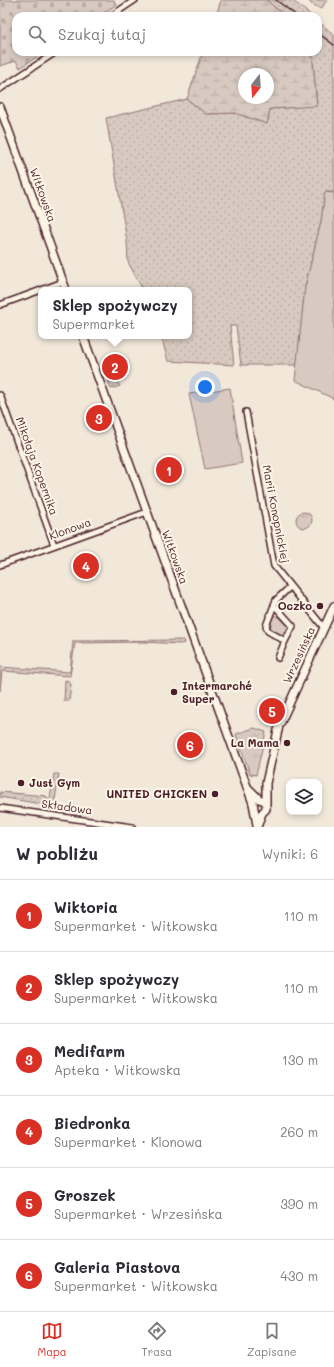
<!DOCTYPE html>
<html lang="pl">
<head>
<meta charset="utf-8">
<style>
  body { margin:0; font-family:Mali,sans-serif; background:#f2f2f3; color:#2b2b33 }
  .controls { position:absolute; right:12px; bottom:12px; display:grid; overflow:hidden; border-radius:8px; box-shadow:0 2px 6px #0003 }
  .controls button { width:36px; height:36px; display:grid; place-items:center; padding:0; border:0; border-bottom:1px solid #e1e1e2; background:#fff; color:#2b2b33; font:20px sans-serif }
  .compass { position:absolute; left:238px; top:68px; width:36px; height:36px; border-radius:50%; background:#fff; box-shadow:0 2px 6px #0003; rotate:197deg }
  .you { position:absolute; left:205px; top:387px; width:14px; height:14px; margin:-10px; border:3px solid #fff; border-radius:50%; background:#1a73e8; box-shadow:0 0 0 6px #1a73e833 }
  .badge { display:grid; place-items:center; width:26px; height:26px; border-radius:50%; background:#d93025; color:#fff; font-size:13px; font-weight:700 }
  .pin { position:absolute; translate:-50% -50%; border:2px solid #fff; box-shadow:0 1px 4px #0006 }
  .popup { position:absolute; left:38px; top:287px; width:154px; height:52px; box-sizing:border-box; display:grid; place-content:center; border-radius:8px; background:#fff; filter:drop-shadow(0 1px 3px #0005); font-size:13px; white-space:nowrap; color:#7c7c81 }
  .popup b { font-size:15px; color:#2b2b33 }
  .popup::after { content:''; position:absolute; left:50%; top:100%; margin-left:-8px; border:8px solid transparent; border-top-color:#fff }
  .list { margin:0; padding:0; list-style:none }
  h2 { display:flex; justify-content:space-between; align-items:center; height:52px; margin:0; padding:0 16px; font-size:17px }
  h2 small { font-size:13px; font-weight:400; color:#7c7c81 }
  .list li { display:grid; grid-template-columns:26px 1fr auto; gap:12px; align-items:center; box-sizing:border-box; height:72px; padding:0 16px; border-top:1px solid #e1e1e2 }
  .list b { display:block; font-size:15px; white-space:nowrap }
  .list p { margin:0; font-size:13px; white-space:nowrap; color:#7c7c81 }
  .list em { font-size:13px; font-style:normal; color:#7c7c81 }
  .icon { flex:none; width:22px; height:22px; fill:none; stroke:currentColor; stroke-width:2; stroke-linecap:round; stroke-linejoin:round }
  .map { position:relative; flex:none; width:334px; height:827px; overflow:hidden }
  .search { position:absolute; background:#fff; box-shadow:0 2px 6px #0003; left:12px; right:12px; top:12px; height:44px; display:flex; align-items:center; gap:10px; box-sizing:border-box; padding:0 14px; border-radius:12px; color:#7c7c81; font-size:15px }
  .sheet { height:484px; background:#fff }
  nav { display:flex; justify-content:space-around; align-items:center; box-sizing:border-box; height:56px; border-top:1px solid #e1e1e2; background:#fff; font-size:11px; color:#7c7c81 }
  nav a { display:grid; justify-items:center; gap:2px }
  nav .on { color:#d93025 }
  .map>svg:first-child { display:block }
  .grass { fill:url(#grass-dots); stroke:#917476 }
  .wetland { fill:url(#wetland-marsh); stroke:#917476; fill-rule:evenodd }
  .cemetery { fill:url(#cemetery-stones); stroke:#917476 }
  .park { fill:url(#park-tufts); stroke:#917476 }
  .pitch { fill:#d8cac0; stroke:#917476 }
  .lines { fill:none; stroke-linecap:round; stroke-linejoin:round }
  .minor-casing { stroke:#4a1f2b; stroke-width:8 }
  .tertiary-casing { stroke:#4a1f2b; stroke-width:10 }
  .minor { stroke:#fcf5e5; stroke-width:5 }
  .tertiary { stroke:#fcf5e5; stroke-width:7 }
  .rail { stroke:#4a1f2b; stroke-width:1.5 }
  .poi-dot { fill:#4a1f2b; stroke:#fcf5e5; stroke-width:1.5 }
  .labels { text-anchor:middle; stroke-width:4; stroke-linejoin:round; paint-order:stroke }
  .street-label { font-size:11px; fill:#4a1f2b; stroke:#fcf5e5 }
  .poi-label { font-size:11px; font-weight:bold; fill:#4a1f2b; stroke:#fcf5e5; text-anchor:end }
</style>
</head>
<body>
<div class="map">
<svg width="334" height="827" viewBox="0 0 334 827">
  <defs>
    <pattern id="grass-dots" width="8" height="8" patternUnits="userSpaceOnUse"><rect width="8" height="8" fill="#d8cac0"/><path d="M2 2h.1M6 6h.1" fill="none" stroke="#bbada5" stroke-width="1.8" stroke-linecap="round"/></pattern>
    <pattern id="wetland-marsh" width="20" height="14" patternUnits="userSpaceOnUse"><rect width="20" height="14" fill="#d8cac0"/><path d="M1 5h8M5 5V1M11 12h8M15 12V8" fill="none" stroke="#bbada5"/></pattern>
    <pattern id="cemetery-stones" width="16" height="16" patternUnits="userSpaceOnUse"><rect width="16" height="16" fill="#d8cac0"/><path d="M2 7V4a2 2 0 0 1 4 0v3zM10 15v-3a2 2 0 0 1 4 0v3z" fill="#bbada5"/></pattern>
    <pattern id="park-tufts" width="24" height="20" patternUnits="userSpaceOnUse"><rect width="24" height="20" fill="#d8cac0"/><path d="M3 7l-1-3M5 7V3M7 7l1-3M15 17l-1-3M17 17v-4M19 17l1-3" fill="none" stroke="#bbada5"/></pattern>
  </defs>
  <rect width="100%" height="100%" fill="#f1e8da"/>
  <filter id="ink" filterUnits="userSpaceOnUse"><feTurbulence type="fractalNoise" baseFrequency=".025" numOctaves="2"/><feDisplacementMap in="SourceGraphic" scale="8" xChannelSelector="R" yChannelSelector="G"/><feConvolveMatrix kernelMatrix="1 2 1 2 8 2 1 2 1" color-interpolation-filters="sRGB"/></filter>
  <g filter="url(#ink)">
    <g class="grass">
      <polygon points="266,0 292,0 312,16 285,16"/>
      <polygon points="318,21 334,35 334,192 325,192 321,222 305,287 297,365 241,365 236,326 230,326 234,365 168,361 161,336 189,336 189,290 143,290 128,262 127,241 106,118 187,99 206,114 235,113 267,124 270,109 317,105 312,52 318,52"/>
      <polygon points="115,379 120,386 111,389 108,381"/>
      <polygon points="184,640 185,643 180,644 145,642 75,643 70,676 2,671 0,691 0,667 70,672 73,641"/>
      <polygon points="65,680 69,681 71,685 69,701 64,701"/>
      <polygon points="54,774 59,774 54,806 49,805"/>
      <polygon points="0,792 46,796 48,798 47,805 0,797"/>
    </g>
    <g class="wetland">
      <polygon points="221,0 266,0 285,16 216,16"/>
      <path d="M203,52H312L317,106L270,109L267,124L235,113L206,114L187,99ZM244,74H268V98H244Z"/>
    </g>
    <polygon class="cemetery" points="0,0 114,0 116,5 98,16 16,16 16,52 44,52 20,68 16,61 0,66"/>
    <g class="park">
      <circle cx="304" cy="520" r="8"/>
      <polygon points="274,615 277,617 278,616 289,627 285,638 270,629 270,625"/>
      <polygon points="254,728 266,732 256,775 250,774 236,734"/>
    </g>
    <g class="pitch">
      <polygon points="311,0 327,0 321,9 310,3"/>
      <polygon points="325,192 334,193 334,399 295,380 305,287 321,222"/>
      <polygon points="230,388 242,463 205,469 189,394"/>
    </g>
    <g class="lines">
      <g class="minor-casing">
        <g id="minor">
          <polyline points="111,16 135,0"/>
          <polyline points="0,89 56,52"/>
          <polyline points="0,305 63,282"/>
          <polyline points="0,395 54,545"/>
          <polyline points="246,412 274,566 324,628"/>
          <polyline points="0,565 147,512"/>
          <polyline points="274,605 293,626 285,641 268,631 266,626 276,600 290,587"/>
          <polyline points="278,658 285,641"/>
          <polyline points="0,808 132,827"/>
        </g>
      </g>
      <g class="tertiary-casing">
        <g id="tertiary">
          <polyline points="0,107 66,290"/>
          <polyline points="83,336 253,803"/>
          <polyline points="247,787 259,799 265,801"/>
          <polyline points="253,803 257,825"/>
          <polyline points="257,827 262,813 266,809 266,783 279,726 334,606"/>
        </g>
      </g>
      <use href="#minor" class="minor"/>
      <use href="#tertiary" class="tertiary"/>
      <g class="rail">
        <polyline points="276,0 297,16"/>
        <polyline points="318,33 334,45"/>
      </g>
    </g>
  </g>
  <g class="poi-dot">
    <circle cx="320" cy="606" r="4"/>
    <circle cx="174" cy="692" r="4"/>
    <circle cx="287" cy="743" r="4"/>
    <circle cx="21" cy="783" r="4"/>
    <circle cx="215" cy="794" r="4"/>
  </g>
  <g class="labels">
    <g class="street-label">
      <text transform="translate(43 195) rotate(70)" y="4">Witkowska</text>
      <text transform="translate(37 466) rotate(70)" y="4">Mikołaja Kopernika</text>
      <text transform="translate(276 514) rotate(79)" y="4">Marii Konopnickiej</text>
      <text transform="translate(70 529) rotate(-20)" y="4">Klonowa</text>
      <text transform="translate(175 557) rotate(70)" y="4">Witkowska</text>
      <text transform="translate(299 655) rotate(-65)" y="4">Wrzesińska</text>
      <text transform="translate(67 807) rotate(8)" y="4">Składowa</text>
    </g>
    <g class="poi-label">
      <text x="312" y="610">Oczko</text>
      <text x="182" y="690" text-anchor="start">Intermarché<tspan x="182" dy="13">Super</tspan></text>
      <text x="279" y="747">La Mama</text>
      <text x="29" y="787" text-anchor="start">Just Gym</text>
      <text x="207" y="798">UNITED CHICKEN</text>
    </g>
  </g>
</svg>
<div class="controls">
<button><svg class="icon" aria-label="layers" viewBox="0 0 24 24"><path d="M12 4l9 5-9 5-9-5zM3 14l9 5 9-5"/></svg></button>
</div>
<svg class="compass" viewBox="-18 -18 36 36"><path d="M0-13l5 13h-10z" fill="#e53935"/><path d="M0 13l5-13h-10z" fill="#7c7c81"/></svg>
<div class="you"></div>
<div class="pin badge" style="left:169px;top:470px">1</div>
<div class="pin badge" style="left:115px;top:367px">2</div>
<div class="popup"><b>Sklep spożywczy</b>Supermarket</div>
<div class="pin badge" style="left:99px;top:418px">3</div>
<div class="pin badge" style="left:86px;top:566px">4</div>
<div class="pin badge" style="left:272px;top:711px">5</div>
<div class="pin badge" style="left:190px;top:745px">6</div>
<div class="search"><svg class="icon" aria-label="search" viewBox="0 0 24 24"><circle cx="10" cy="10" r="6"/><path d="M15 15l6 6"/></svg>Szukaj tutaj</div>
</div>
<section class="sheet">
<h2>W pobliżu<small>Wyniki: 6</small></h2>
<ul class="list">
<li><span class="badge">1</span><div><b>Wiktoria</b><p>Supermarket · Witkowska</p></div><em>110 m</em></li>
<li><span class="badge">2</span><div><b>Sklep spożywczy</b><p>Supermarket · Witkowska</p></div><em>110 m</em></li>
<li><span class="badge">3</span><div><b>Medifarm</b><p>Apteka · Witkowska</p></div><em>130 m</em></li>
<li><span class="badge">4</span><div><b>Biedronka</b><p>Supermarket · Klonowa</p></div><em>260 m</em></li>
<li><span class="badge">5</span><div><b>Groszek</b><p>Supermarket · Wrzesińska</p></div><em>390 m</em></li>
<li><span class="badge">6</span><div><b>Galeria Piastova</b><p>Supermarket · Witkowska</p></div><em>430 m</em></li>
</ul>
</section>
<nav>
<a class="on"><svg class="icon" aria-label="map" viewBox="0 0 24 24"><path d="M3 6l6-2 6 2 6-2v14l-6 2-6-2-6 2zM9 4v14M15 6v14"/></svg>Mapa</a>
<a><svg class="icon" aria-label="directions" viewBox="0 0 24 24"><path d="M12 3l9 9-9 9-9-9zM9 14v-3h6M13 9l2 2-2 2"/></svg>Trasa</a>
<a><svg class="icon" aria-label="saved" viewBox="0 0 24 24"><path d="M7 4h10v16l-5-4-5 4z"/></svg>Zapisane</a>
</nav>
</body>
</html>
